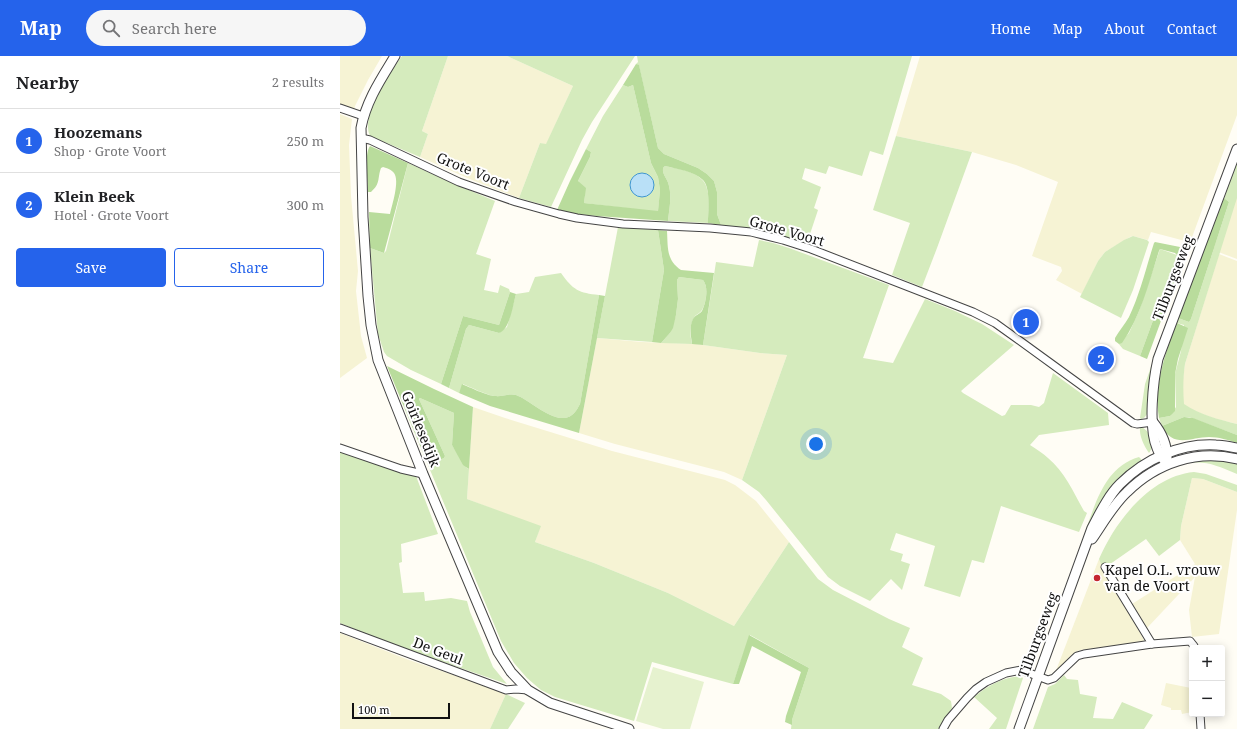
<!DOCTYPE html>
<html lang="en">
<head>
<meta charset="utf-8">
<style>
  body { margin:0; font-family:"Noto Serif",serif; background:#f6f6f6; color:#202124 }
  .controls { position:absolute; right:12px; bottom:12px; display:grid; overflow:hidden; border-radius:4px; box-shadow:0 2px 10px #0003 }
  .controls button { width:36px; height:36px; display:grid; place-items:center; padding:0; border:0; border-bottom:1px solid #e0e0e0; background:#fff; color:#202124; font:20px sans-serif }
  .scale { position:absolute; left:12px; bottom:10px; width:98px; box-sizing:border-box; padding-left:4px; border:2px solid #111; border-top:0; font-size:11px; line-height:14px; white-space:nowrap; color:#111; -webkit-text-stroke:3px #fff; paint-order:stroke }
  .you { position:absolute; left:476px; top:388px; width:14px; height:14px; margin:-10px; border:3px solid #fff; border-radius:50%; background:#1a73e8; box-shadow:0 0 0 6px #1a73e833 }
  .badge { display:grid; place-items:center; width:26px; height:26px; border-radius:50%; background:#2563eb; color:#fff; font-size:13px; font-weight:700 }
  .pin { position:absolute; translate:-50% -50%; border:2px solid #fff; box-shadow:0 1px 4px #0006 }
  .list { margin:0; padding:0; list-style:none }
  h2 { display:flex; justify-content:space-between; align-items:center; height:52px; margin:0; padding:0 16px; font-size:17px }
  h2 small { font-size:13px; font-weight:400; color:#757577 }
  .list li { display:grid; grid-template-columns:26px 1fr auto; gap:12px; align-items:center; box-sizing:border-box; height:64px; padding:0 16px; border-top:1px solid #e0e0e0 }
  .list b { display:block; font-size:15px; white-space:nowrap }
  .list p { margin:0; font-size:13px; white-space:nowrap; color:#757577 }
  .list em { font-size:13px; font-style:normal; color:#757577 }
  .actions { display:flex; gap:8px; padding:12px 16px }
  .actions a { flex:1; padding:9px 0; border:1px solid #2563eb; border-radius:4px; text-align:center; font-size:14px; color:#2563eb }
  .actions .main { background:#2563eb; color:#fff }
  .icon { flex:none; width:22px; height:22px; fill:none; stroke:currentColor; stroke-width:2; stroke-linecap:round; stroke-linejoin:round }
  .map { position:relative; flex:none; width:897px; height:673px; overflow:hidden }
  header { display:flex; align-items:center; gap:24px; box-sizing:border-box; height:56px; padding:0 20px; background:#2563eb; color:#fff }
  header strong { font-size:19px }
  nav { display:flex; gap:22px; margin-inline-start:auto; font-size:14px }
  .search { width:280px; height:36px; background:#f6f6f6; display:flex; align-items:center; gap:10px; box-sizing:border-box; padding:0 14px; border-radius:22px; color:#757577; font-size:15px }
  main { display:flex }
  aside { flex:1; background:#fff }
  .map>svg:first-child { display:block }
  .farmland { fill:#f6f3d4 }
  .green { fill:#d5ebbd }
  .forest { fill:#b9dc9c }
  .pitch { fill:#e6f2cf }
  .water { fill:#b9e0f7; stroke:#3f96cf }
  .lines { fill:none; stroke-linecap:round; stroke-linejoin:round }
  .minor-casing { stroke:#444; stroke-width:9 }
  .tertiary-casing { stroke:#444; stroke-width:11 }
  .minor { stroke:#fff; stroke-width:7 }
  .tertiary { stroke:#fff; stroke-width:9 }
  .poi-dot { fill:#c4262e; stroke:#fff; stroke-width:1.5 }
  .labels { text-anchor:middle; stroke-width:4; stroke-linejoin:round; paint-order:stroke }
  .street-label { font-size:14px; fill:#111; stroke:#fff }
  .poi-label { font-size:14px; fill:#111; stroke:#fff; text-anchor:start }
</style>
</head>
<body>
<header>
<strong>Map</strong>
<div class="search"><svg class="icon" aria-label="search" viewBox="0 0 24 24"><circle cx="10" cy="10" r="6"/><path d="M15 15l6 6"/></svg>Search here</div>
<nav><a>Home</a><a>Map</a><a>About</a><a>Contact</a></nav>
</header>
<main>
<aside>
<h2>Nearby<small>2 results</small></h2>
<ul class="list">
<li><span class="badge">1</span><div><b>Hoozemans</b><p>Shop · Grote Voort</p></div><em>250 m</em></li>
<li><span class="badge">2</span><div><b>Klein Beek</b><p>Hotel · Grote Voort</p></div><em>300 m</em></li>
</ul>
<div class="actions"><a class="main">Save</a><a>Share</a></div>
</aside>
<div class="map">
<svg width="897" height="673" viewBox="0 0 897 673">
  <rect width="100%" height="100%" fill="#fffdf5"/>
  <g class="farmland">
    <polygon points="0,0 42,0 28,24 15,50 14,55 0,49"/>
    <polygon points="108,0 167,0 233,30 206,89 200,87 179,142 132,124 80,101 88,78 82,75"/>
    <polygon points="580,0 897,0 897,59 851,184 849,186 811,176 808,184 793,180 790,181 765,196 758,205 742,238 716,224 722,215 721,211 692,200 718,126 676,109 632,96 556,80"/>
    <polygon points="0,58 12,63 9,89 11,140 18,215 16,235 21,280 27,302 0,322"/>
    <polygon points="897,130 897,203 873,194"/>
    <polygon points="879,198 897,205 897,368 873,362 855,355 843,348 843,322 845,308"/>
    <polygon points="257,282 302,286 356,288 420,297 447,299 402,424 384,416 275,388 239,377"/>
    <polygon points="133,351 165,362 272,395 385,424 395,429 416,445 449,486 394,570 328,537 254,507 195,486 200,471 127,443"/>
    <polygon points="852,422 863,423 897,436 897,454 879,578 852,581 849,554 855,521 807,572 792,548 855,508 840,484 841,470"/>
    <polygon points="759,503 804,584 803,586 798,587 740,594 735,596 715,617"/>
    <polygon points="0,577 69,604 140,628 166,638 150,673 0,673"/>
    <polygon points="826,627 851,632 852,656 842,658 841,654 831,654 831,652 821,649"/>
  </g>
  <g class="green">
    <path d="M62,0H108L82,75L88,78L80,101L30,80C20,59 50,17 62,0Z"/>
    <polygon points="167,0 295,0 252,66 242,84 211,151 179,142 200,87 206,88 233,30"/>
    <polygon points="297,0 572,0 543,99 530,95 522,120 489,110 486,118 465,112 462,123 481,131 474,152 478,154 466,190 429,177 381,169 377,158 377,136 374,125 367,118 358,112 324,98 318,92 299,10 296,8 298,6"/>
    <polygon points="283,29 288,31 293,29 311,107 318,121 320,134 318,156 244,147 245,139 238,125 250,101 251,96 246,93 263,60"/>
    <polygon points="556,80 632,96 597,192 582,231 552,219 570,167 533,154"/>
    <path d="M897,106V142L845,308C843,322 843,335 844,348C860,359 878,363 897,368V379L849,361H844L822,370L819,362L830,360L836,351L835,318L841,295L844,269L837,267L838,262L849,266L851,263L889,146L884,142Z"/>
    <polygon points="68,107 112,127 155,145 136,198 151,203 144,234 158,237 160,229 169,233 170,236 159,269 123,260 101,328 71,314 47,300 44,296 38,278 30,192 44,197 46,195"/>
    <path d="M325,110C339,113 364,116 367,133C370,143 368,156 368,167L328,165C329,153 332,142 329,130C328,123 322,119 323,112Z"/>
    <polygon points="278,171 318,174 324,214 312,286 257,282"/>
    <polygon points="793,180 807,184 809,186 793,234 781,262 740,241 758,205 765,196 784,184"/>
    <path d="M419,184L433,187L449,192L549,229L523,302L553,307L585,243L615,255L642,268L674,289L621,335L623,337L662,360L665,359L671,349H691L699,351L704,347L713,317L768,357L769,369L699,379L690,389C696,393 703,397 708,402C724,415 734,437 744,455L747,457L739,476L661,450L644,507L632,504L620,541L584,530L595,490L556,477L550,494L563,498L561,505L570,508L562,534L551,523L530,545L500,530L488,521L426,444L419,436L402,424L447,299L420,297L363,289L376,206L413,211Z"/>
    <polygon points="820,193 837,199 800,300 783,293 778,287 779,288 789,277 799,255"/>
    <path d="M221,217C233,234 239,237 259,239L240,348C238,351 237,354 235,356C220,375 191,344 176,339C169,337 162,341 155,340C149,340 130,331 123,328L119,337L109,332L126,273L129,269L159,277L167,271L176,238L189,236L195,221Z"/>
    <path d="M339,221L363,224C369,231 366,247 362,254C360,257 357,258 355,260C349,269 350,279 352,288L321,287L330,277L336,259L338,243L337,224Z"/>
    <polygon points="812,308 808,357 804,362 801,363 800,362 805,328"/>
    <polygon points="80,342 114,357 112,389 127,412 129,413 127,443 201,470 195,486 254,507 328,537 394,570 449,486 478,523 493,534 549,563 570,572 562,591 583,602 572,629 601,638 611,645 612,652 599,673 451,673 452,664 469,612 410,579 393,628 312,606 294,665 215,641 201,634 187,622 174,607 161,585 88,409 104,402 105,400 79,343"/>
    <path d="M800,371H802C811,377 816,388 809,397C804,390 799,380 800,371Z"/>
    <polygon points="0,395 76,420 98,478 61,488 62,506 59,507 63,537 84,536 85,545 111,542 127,545 130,556 153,611 167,628 51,588 0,567"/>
    <path d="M799,401L801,403L802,406L756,457L745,476C756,446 765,411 799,401Z"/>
    <path d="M853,403L897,405V418C875,409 866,404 842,408Z"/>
    <path d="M854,416L866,418L897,429V436L863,423L852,422L841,470L840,484L819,500L806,483L763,513L759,503C775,466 810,420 854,416Z"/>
    <polygon points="724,619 727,623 738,624 740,638 757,641 753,662 773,663 782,646 813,659 804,673 693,673 708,631 715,628"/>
    <path d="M680,620L683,622L666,673H649L657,662L634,641C647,630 663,621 680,620Z"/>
    <polygon points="166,638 185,647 168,673 150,673"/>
  </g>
  <g class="forest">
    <path d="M296,8L299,9L318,92L324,98L358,112L367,118L374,125L377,136V158L381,169L368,167C368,157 371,132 363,124C354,115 337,113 325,110L323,112C322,119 328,123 329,130C332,142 329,153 328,165L257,160L228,157L217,154L230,125L246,93L251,96L250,101L238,125L246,132L244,147L318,155L320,134L318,121L311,107L293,29L288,31L283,29Z"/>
    <path d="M30,90L68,107L44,197L30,192L29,156L50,158C52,149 60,125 54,117C52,114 47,112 43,111L41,112C37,123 41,127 31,136H28C28,125 24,98 30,90Z"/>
    <polygon points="884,142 889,146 851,263 849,266 838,262"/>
    <path d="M318,174L327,175C328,191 326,204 341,214L374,217L363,289L352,288C351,280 349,271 353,263C355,259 360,258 362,255C366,247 369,231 363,224L339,221L337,224L338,243L336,259L333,272L330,277L321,287L312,286L324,214Z"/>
    <path d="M815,186L845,192L847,194L807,303L800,300L837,199L835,197L820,193L819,195C809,226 801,260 782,287L779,288L775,285V282C779,275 785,268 789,261C800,238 806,212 814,187Z"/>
    <path d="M170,236L176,238C173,248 170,274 159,277L129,269L126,273L109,332L101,328L123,260L159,269Z"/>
    <path d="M259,239L265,240L239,377L150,350L119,337L122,328C129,331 148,340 155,340C162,341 169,337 176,339C191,344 220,375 235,356C237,354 238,351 240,348Z"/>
    <path d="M837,267L848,272L838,303L835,318V355L830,360L819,362C814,329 825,297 837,267Z"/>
    <polygon points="47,310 94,333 133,351 129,413 123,409 112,389 114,357 80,342 79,343 105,400 104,402 88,409"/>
    <path d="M844,361L853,362L897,379V387C888,384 879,381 869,381C851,381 833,393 822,370Z"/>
    <polygon points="409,579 469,612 452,664 452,669 445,666 446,660 461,616 412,590 399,628 393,628"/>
  </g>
  <polygon class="pitch" points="313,611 364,626 350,673 323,673 296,665"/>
  <circle class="water" cx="302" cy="129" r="12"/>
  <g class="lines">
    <g class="minor-casing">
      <g id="minor">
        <polyline points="0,52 23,60"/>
        <polyline points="21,82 30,84 119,126 176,146 219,158 237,162 283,168 370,172 411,176 443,184 471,193 633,256 655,267 676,282 793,367 797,368 813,366"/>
        <polyline points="0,392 61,413 83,418"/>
        <polyline points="765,511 812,588"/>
        <polyline points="0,572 166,634 176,633 188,634"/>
        <polyline points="860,658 861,673"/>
        <polyline points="603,673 608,664 627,642 636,633 646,626 666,617 681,614 708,624 714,622 737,600 744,598 812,588 850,585 854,590 854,592"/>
      </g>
    </g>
    <g class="tertiary-casing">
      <g id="tertiary">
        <path d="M55,0C41,23 26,45 21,72L23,161L28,240L31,269L38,304L83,418L158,596L171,616L188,634L210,647L289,673"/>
        <path d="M813,366C822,377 827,388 827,402"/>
        <path d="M827,408C823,403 819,398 817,392C808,371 813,325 818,303L897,93"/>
        <path d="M752,483C763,467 773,449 787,436C816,407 857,393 897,403"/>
        <path d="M679,673L752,472C760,457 768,440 780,428C805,403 840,387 876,389C883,389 890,391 897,392"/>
      </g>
    </g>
    <use href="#minor" class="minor"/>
    <use href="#tertiary" class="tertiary"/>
  </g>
  <circle class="poi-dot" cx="757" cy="522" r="4"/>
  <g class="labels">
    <g class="street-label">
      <text transform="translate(133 115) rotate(22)" y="5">Grote Voort</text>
      <text transform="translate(447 175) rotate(16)" y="5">Grote Voort</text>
      <text transform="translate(833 222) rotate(-69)" y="5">Tilburgseweg</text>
      <text transform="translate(81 373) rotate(68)" y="5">Goirlesedijk</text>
      <text transform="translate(698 579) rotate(-70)" y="5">Tilburgseweg</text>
      <text transform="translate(98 595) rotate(21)" y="5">De Geul</text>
    </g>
    <g class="poi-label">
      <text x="765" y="519">Kapel O.L. vrouw<tspan x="765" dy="16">van de Voort</tspan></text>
    </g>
  </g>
</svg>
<div class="controls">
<button>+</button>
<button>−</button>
</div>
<div class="scale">100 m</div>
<div class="you"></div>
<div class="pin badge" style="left:686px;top:266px">1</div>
<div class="pin badge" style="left:761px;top:303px">2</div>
</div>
</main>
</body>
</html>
